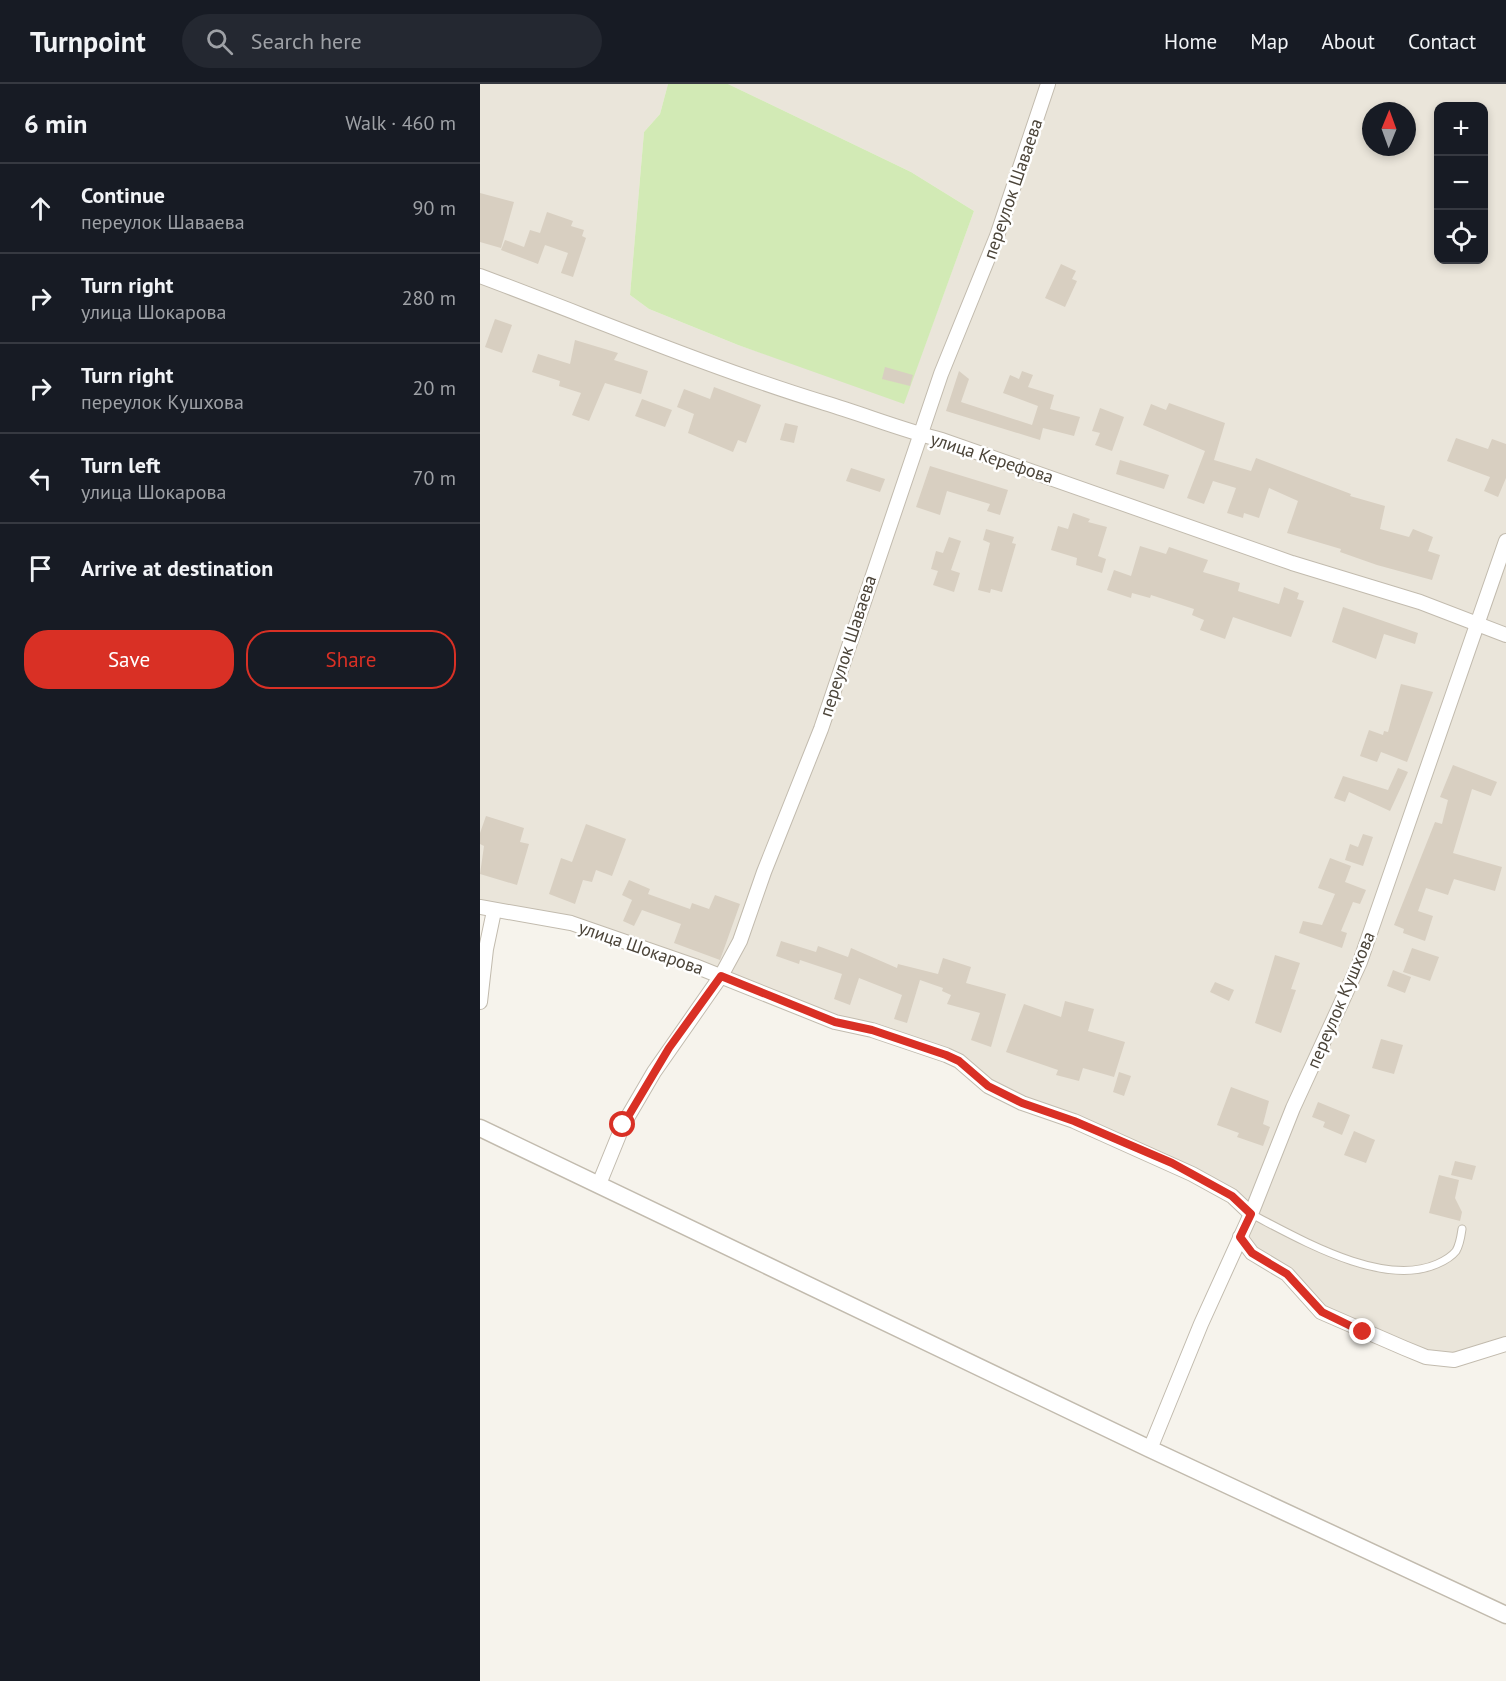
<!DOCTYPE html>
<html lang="en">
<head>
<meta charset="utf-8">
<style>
  body { margin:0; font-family:"PT Sans",sans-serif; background:#242831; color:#f1f3f6 }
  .controls { position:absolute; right:18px; top:18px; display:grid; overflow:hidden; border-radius:12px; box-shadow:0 3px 9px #0003 }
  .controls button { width:54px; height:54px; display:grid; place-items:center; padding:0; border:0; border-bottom:2px solid #363941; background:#171b24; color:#f1f3f6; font:30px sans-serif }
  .compass { position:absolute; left:882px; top:18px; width:54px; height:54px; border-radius:50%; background:#171b24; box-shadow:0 3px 9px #0003; rotate:1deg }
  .stop { position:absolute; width:18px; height:18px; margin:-14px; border:4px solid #d93025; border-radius:50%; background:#fff }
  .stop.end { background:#d93025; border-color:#fff; box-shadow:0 2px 6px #0008 }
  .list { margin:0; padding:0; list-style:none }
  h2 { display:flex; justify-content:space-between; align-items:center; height:78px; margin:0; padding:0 24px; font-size:26px }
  h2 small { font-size:20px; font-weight:400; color:#9ea1a6 }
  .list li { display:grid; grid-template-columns:39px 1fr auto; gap:18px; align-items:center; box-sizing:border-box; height:90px; padding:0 24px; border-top:2px solid #363941 }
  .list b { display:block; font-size:22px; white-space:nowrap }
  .list p { margin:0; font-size:20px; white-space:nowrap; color:#9ea1a6 }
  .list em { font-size:20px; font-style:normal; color:#9ea1a6 }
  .actions { display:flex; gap:12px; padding:18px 24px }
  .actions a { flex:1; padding:14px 0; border:2px solid #d93025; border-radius:24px; text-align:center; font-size:21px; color:#d93025 }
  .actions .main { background:#d93025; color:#fff }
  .icon { flex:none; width:33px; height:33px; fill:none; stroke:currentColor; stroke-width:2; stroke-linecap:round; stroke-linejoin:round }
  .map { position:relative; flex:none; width:1026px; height:1597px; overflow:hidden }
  header { display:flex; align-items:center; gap:36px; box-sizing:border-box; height:84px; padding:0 30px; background:#171b24; border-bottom:2px solid #363941 }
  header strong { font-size:28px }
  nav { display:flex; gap:33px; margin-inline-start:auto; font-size:21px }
  .search { width:420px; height:54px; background:#242831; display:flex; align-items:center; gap:15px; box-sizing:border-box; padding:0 21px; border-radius:33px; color:#9ea1a6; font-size:22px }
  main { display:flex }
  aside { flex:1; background:#171b24 }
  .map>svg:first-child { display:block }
  .residential { fill:#eae5da; fill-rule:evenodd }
  .green { fill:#d2eab5 }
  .building { fill:#d8cfc1 }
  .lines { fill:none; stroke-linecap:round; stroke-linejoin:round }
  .service-casing { stroke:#c2bbae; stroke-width:9 }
  .minor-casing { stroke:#c2bbae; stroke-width:16 }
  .tertiary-casing { stroke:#c2bbae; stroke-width:19 }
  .service { stroke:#fff; stroke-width:7 }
  .minor { stroke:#fff; stroke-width:14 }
  .tertiary { stroke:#fff; stroke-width:16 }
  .route { stroke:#d93025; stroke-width:8 }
  .labels { text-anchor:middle; stroke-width:5; stroke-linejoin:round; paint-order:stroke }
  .street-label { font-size:18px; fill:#4b4439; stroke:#fff }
</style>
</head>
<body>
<header>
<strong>Turnpoint</strong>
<div class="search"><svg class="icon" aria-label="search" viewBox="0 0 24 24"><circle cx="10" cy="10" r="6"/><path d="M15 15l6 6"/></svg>Search here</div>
<nav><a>Home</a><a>Map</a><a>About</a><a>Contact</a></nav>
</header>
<main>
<aside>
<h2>6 min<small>Walk · 460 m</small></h2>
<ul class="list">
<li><svg class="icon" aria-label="ahead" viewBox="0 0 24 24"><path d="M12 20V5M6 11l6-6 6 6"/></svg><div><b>Continue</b><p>переулок Шаваева</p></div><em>90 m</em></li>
<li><svg class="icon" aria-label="right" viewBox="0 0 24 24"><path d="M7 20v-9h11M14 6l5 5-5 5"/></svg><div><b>Turn right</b><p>улица Шокарова</p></div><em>280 m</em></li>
<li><svg class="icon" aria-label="right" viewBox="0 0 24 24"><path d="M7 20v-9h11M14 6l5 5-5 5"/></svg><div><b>Turn right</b><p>переулок Кушхова</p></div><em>20 m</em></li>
<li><svg class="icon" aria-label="left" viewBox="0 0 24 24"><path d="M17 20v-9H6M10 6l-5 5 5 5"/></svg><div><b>Turn left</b><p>улица Шокарова</p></div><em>70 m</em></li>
<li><svg class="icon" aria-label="arrive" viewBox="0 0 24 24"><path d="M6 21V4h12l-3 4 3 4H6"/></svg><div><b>Arrive at destination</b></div></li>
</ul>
<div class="actions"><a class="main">Save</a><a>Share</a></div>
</aside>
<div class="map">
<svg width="1026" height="1597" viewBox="0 0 1026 1597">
  <rect width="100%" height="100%" fill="#f6f3ec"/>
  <path class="residential" d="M0,0H188L180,30L164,48L150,211L169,225L258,261L335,287L430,302L494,127L431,88L248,0H1026V1260L974,1276L860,1237L764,1160L771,1130L764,1120L563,1028L479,977L91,839L0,823ZM958,22H1004V176H958ZM891,27H927V63H891Z"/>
  <polygon class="green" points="188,0 248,0 431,88 494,127 424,320 258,261 169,225 150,211 164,48 180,30"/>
  <g class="building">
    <polygon points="0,109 34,118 21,164 0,158"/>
    <polygon points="67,128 93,137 91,142 104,146 102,152 106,154 93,193 81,189 88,169 65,161 58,180 21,166 25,156 44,163 50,146 60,149"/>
    <polygon points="581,180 596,187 592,195 597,197 585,223 565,214"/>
    <polygon points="15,235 32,241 22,269 5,263"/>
    <polygon points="95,256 138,269 134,276 168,287 161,310 125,299 109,337 92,331 101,309 79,302 80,297 52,288 58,270 90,280"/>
    <polygon points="405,283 433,291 430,302 402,295"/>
    <polygon points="479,287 489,295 481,318 552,341 558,322 523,309 530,291 539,295 542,287 553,291 548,303 574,311 570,325 600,333 594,352 563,344 560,356 466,327"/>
    <polygon points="234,303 281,321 266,359 258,356 253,368 208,349 214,330 197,323 204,305 230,315"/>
    <polygon points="162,315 192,326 185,343 155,332"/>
    <polygon points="689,319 745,339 734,376 771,387 776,374 871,410 870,412 905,422 900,445 929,453 933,445 953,453 948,467 960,471 952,496 897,481 860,468 861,465 807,449 818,417 789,404 779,434 764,429 763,434 747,429 756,404 733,397 724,420 707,414 725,367 663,341 671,320 686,326"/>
    <polygon points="620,324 644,333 632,367 615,361 620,349 612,347"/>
    <polygon points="305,339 318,342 314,359 300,356"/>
    <polygon points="976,354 1008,365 1012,355 1026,360 1026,394 1018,413 1004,407 1010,393 967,377"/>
    <polygon points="640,376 689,391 684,405 636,390"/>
    <polygon points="450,382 528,406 520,431 507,427 510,420 467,407 460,431 436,423"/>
    <polygon points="371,384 405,395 400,408 366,397"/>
    <polygon points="593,429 610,435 608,438 627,443 618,472 626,475 622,489 596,481 597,474 571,466 578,442 588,445"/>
    <polygon points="506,445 534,453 532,459 536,460 522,508 511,505 510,509 498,506 510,459 503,456"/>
    <polygon points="469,453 481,457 471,486 480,489 474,508 453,501 458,487 451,485 456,467 463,469"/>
    <polygon points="660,462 686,470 689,463 728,476 723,488 760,499 758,507 799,520 804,503 819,509 817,515 824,517 811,553 753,533 745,555 720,546 724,536 712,531 714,525 671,511 670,514 652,509 651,514 627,506 634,486 651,492"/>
    <polygon points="863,523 938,549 935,560 904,550 896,575 852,558"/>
    <polygon points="921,600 953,608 927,678 901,668 897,678 880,672 889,646 903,651 904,647 908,648"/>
    <polygon points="973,681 1017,698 1011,712 992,705 973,769 1022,783 1015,807 974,795 968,811 946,804 938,827 953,832 945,857 923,849 924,845 914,841 955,738 962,740 968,716 960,713"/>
    <polygon points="918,684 928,688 910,727 869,708 865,718 854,714 863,692 908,706"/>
    <polygon points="6,732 44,744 40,758 49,760 37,801 0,790 4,762 0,760 0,749"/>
    <polygon points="106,740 146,755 132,792 116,786 112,798 103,796 95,820 69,810 81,774 92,778"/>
    <polygon points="883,750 893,753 883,782 865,776 870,760 878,763"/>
    <polygon points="850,774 871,782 865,798 886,806 880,820 873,818 861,847 867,849 862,864 819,849 823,837 842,841 855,810 838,804"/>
    <polygon points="149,796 170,805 168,810 210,825 212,819 229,825 235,811 260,820 240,876 194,859 201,840 162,826 154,842 143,837 152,816 142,811"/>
    <polygon points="301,857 336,868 338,862 368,873 371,864 417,884 418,880 458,890 463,874 491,883 486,899 526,910 511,963 491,956 500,929 467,920 471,911 462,907 463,904 440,896 427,939 414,935 422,911 379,894 370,921 354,915 362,890 320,876 319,880 296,872"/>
    <polygon points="932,864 959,873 950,897 923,888"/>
    <polygon points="795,871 820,879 811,905 816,906 801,949 775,939"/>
    <polygon points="913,886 931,893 925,909 907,902"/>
    <polygon points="735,898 754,906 749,917 730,908"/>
    <polygon points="585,917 614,925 608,947 645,958 634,993 603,984 599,997 576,991 578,986 526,968 544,920 581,933"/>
    <polygon points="901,955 923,961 914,990 892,984"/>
    <polygon points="639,988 651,992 644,1012 633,1008"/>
    <polygon points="751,1003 789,1017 783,1040 790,1043 783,1062 757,1053 759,1049 737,1041"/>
    <polygon points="838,1018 870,1031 862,1051 843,1043 845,1038 832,1033"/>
    <polygon points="874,1047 895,1056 886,1079 864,1071"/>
    <polygon points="975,1077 996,1082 992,1096 971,1091"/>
    <polygon points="959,1091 979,1096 975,1114 982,1128 980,1137 949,1129"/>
  </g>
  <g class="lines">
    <g class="service-casing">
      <path id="service" d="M771,1130C820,1155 902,1204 957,1180C964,1177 972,1172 976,1167C980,1160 981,1152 982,1145"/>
    </g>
    <g class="minor-casing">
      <g id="minor">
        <path d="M0,192C115,235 228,283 345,319C385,331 422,346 462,356L812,479L940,518L1026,551"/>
        <polyline points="0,823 91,839 215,882 355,938 392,946 466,971 479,977 508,1002 542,1019 594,1037 712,1090 752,1112 771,1130"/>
        <polyline points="0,918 6,865 14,827"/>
        <polyline points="119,1100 143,1041 174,988 241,892 260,857 284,788 341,645 461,290 517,152 568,0"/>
        <polyline points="760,1153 772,1169 807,1190 841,1228 924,1264 946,1273 974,1276 1026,1260"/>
        <polyline points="670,1365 721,1240 771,1130 813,1024 880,878 1026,457"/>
      </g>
    </g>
    <g class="tertiary-casing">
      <polyline id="tertiary" points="0,1044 670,1365 1026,1531"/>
    </g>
    <use href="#service" class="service"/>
    <use href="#minor" class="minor"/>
    <use href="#tertiary" class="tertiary"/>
  </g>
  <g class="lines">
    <polyline class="route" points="143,1041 189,964 241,892 355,938 392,946 466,971 479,977 508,1002 542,1019 594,1037 692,1079 752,1112 771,1130 760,1153 772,1169 807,1190 842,1228 883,1248"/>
  </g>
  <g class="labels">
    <g class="street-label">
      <text transform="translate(533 105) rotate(-71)" y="6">переулок Шаваева</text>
      <text transform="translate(512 374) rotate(18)" y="6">улица Керефова</text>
      <text transform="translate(368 562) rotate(-72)" y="6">переулок Шаваева</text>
      <text transform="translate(161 864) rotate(19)" y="6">улица Шокарова</text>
      <text transform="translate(861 916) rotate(-67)" y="6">переулок Кушхова</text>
    </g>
  </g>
</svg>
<div class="controls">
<button>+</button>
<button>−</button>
<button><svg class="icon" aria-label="locate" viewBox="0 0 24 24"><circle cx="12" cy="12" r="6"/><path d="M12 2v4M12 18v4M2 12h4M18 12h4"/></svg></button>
</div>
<svg class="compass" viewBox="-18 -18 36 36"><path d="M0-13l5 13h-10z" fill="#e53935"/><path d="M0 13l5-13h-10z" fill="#9ea1a6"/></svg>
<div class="stop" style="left:143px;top:1041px"></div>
<div class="stop end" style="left:883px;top:1248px"></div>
</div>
</main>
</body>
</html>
